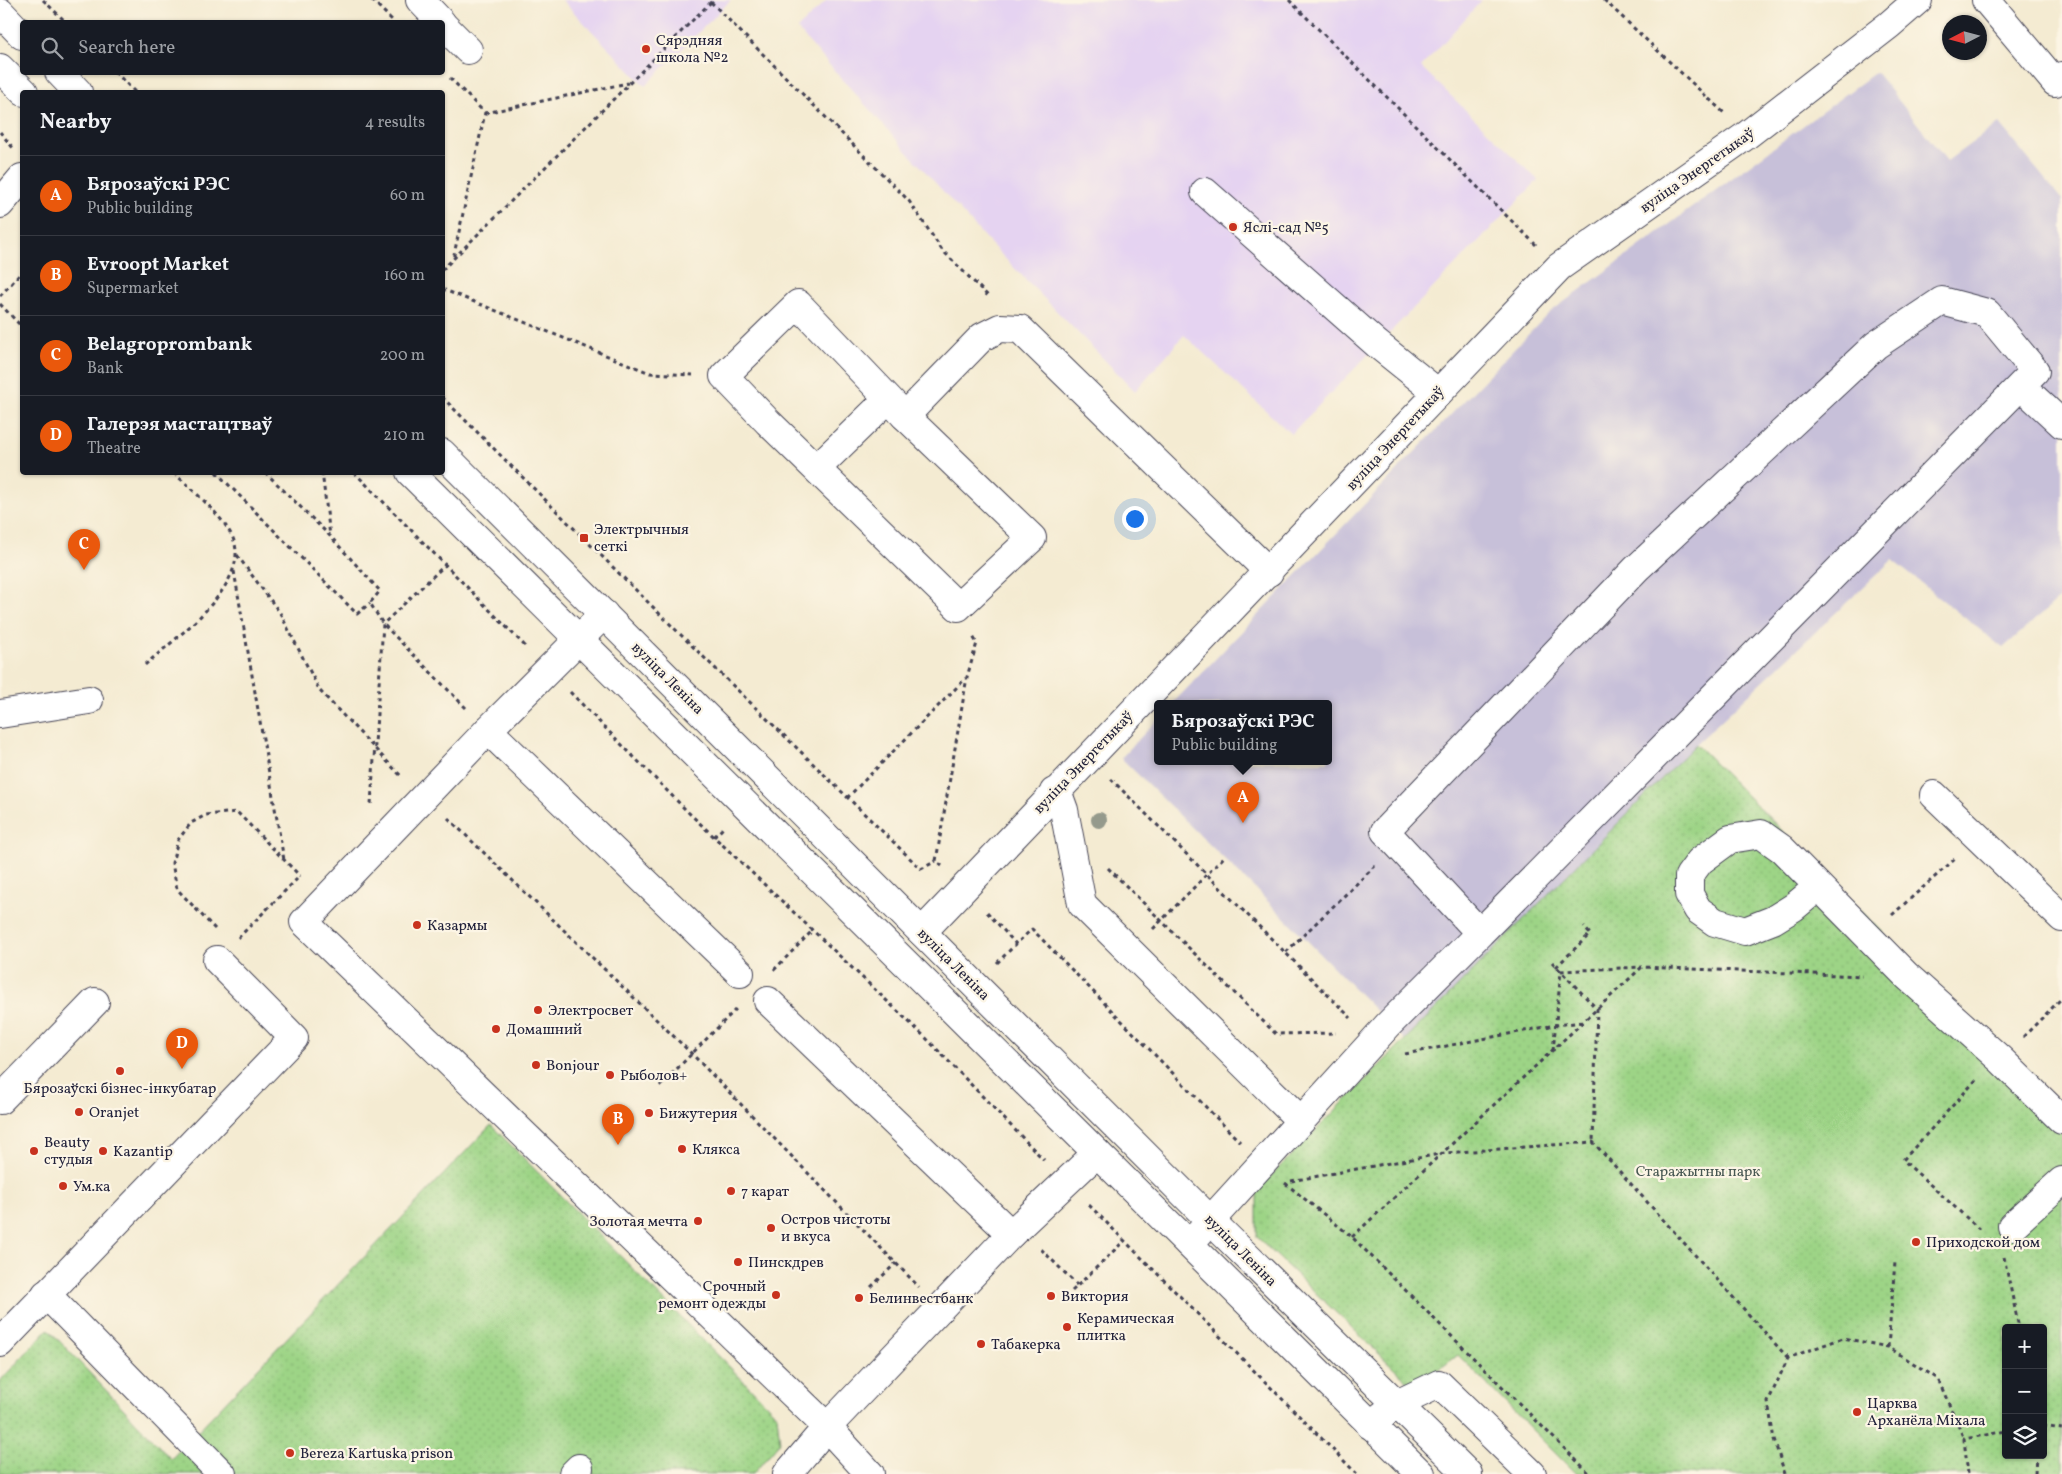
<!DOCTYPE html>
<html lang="en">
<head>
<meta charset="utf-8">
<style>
  body { margin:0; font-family:Vollkorn,serif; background:#242831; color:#f1f3f6 }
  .controls { position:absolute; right:15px; bottom:15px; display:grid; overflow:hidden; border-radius:5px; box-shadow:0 1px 4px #0004 }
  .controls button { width:45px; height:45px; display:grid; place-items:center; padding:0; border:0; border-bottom:1px solid #363941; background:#171b24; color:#f1f3f6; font:25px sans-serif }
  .compass { position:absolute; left:1942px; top:15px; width:45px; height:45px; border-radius:50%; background:#171b24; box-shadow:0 1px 4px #0004; rotate:264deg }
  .you { position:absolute; left:1134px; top:518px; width:18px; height:18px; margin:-12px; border:4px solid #fff; border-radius:50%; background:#1a73e8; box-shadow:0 0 0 8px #1a73e833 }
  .badge { display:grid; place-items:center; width:32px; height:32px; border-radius:50%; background:#ea580c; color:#fff; font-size:16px; font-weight:700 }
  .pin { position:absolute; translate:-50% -41px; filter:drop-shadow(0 1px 2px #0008) }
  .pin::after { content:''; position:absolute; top:26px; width:18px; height:15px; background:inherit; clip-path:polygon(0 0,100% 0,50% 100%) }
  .popup { position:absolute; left:1154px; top:700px; width:178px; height:65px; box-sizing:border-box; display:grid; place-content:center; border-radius:5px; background:#171b24; filter:drop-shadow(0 1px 4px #0005); font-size:16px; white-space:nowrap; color:#9ea1a6 }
  .popup b { font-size:19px; color:#f1f3f6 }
  .popup::after { content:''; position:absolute; left:50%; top:100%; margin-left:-10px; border:10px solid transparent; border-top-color:#171b24 }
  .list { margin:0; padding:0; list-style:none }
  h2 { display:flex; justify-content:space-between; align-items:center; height:65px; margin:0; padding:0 20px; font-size:21px }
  h2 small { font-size:16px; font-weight:400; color:#9ea1a6 }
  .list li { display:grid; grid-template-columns:32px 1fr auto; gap:15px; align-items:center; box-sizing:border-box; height:80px; padding:0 20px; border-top:1px solid #363941 }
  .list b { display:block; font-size:19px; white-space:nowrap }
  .list p { margin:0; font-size:16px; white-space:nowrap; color:#9ea1a6 }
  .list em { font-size:16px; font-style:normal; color:#9ea1a6 }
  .icon { flex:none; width:28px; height:28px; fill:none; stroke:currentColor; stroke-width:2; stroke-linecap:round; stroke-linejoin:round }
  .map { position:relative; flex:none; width:2062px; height:1474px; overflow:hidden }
  .search { position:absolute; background:#171b24; box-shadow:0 1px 4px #0004; left:20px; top:20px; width:425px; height:55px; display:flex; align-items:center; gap:12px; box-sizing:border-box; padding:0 18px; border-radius:5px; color:#9ea1a6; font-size:19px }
  .panel { position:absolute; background:#171b24; box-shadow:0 1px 4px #0004; left:20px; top:90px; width:425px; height:385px; border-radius:5px }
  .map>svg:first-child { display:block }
  .built { fill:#e5d3f1 }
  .industrial { fill:#c7c0d9 }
  .park { fill:url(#park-dots); stroke:#607b60; fill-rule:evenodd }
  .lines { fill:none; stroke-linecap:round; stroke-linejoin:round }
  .minor-casing { stroke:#424052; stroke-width:30 }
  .major-casing { stroke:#424052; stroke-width:30 }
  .path { stroke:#424052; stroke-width:3; stroke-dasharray:4 4; stroke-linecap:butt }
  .minor { stroke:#fff; stroke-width:28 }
  .major { stroke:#fff; stroke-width:28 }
  .tree { fill:#959a8c }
  .poi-dot { fill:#c8321e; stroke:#fcf5e5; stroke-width:2 }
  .labels { text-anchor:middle; stroke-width:4.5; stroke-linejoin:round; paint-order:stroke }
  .poi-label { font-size:15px; fill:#22223b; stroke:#fcf5e5; text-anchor:start }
  .street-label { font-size:15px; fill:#22223b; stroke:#fcf5e5 }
  .park-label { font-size:15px; fill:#475752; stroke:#fcf5e5 }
</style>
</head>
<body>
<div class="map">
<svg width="2062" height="1474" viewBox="0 0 2062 1474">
  <defs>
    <pattern id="park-dots" width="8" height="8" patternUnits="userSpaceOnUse" patternTransform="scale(1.25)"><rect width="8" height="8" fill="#9dd486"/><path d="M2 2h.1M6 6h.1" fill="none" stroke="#87b675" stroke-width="1.8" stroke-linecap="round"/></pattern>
  </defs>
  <rect width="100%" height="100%" fill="#fcf5e5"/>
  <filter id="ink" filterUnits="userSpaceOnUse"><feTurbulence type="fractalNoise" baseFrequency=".02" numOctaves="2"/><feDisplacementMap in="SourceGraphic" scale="10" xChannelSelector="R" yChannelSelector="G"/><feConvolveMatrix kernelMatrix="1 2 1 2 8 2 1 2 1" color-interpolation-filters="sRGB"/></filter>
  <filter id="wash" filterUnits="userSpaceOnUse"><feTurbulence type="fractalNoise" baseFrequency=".0096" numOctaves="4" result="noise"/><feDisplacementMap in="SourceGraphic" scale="20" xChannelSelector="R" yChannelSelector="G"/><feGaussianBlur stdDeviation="1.12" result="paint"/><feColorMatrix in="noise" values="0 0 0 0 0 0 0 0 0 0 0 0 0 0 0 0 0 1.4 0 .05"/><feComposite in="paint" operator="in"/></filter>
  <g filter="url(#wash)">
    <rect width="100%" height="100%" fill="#f4ebd2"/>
    <g class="built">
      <polygon points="562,0 731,0 645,86"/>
      <polygon points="827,0 1482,0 1421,67 1538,180 1291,434 1184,335 1135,391 986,239 797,29"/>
    </g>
    <polygon class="industrial" points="1876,72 1947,161 1999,123 2062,200 2062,596 2003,648 1892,560 1696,744 1406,1041 1294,927 1121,758 1158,719 1158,762 1328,762 1328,704 1172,704 1549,313"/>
    <g class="park">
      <path d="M1696,744L2062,1113V1474H1576L1458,1355L1415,1388L1257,1237V1190ZM2006,1328H2043V1455H2006Z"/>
      <polygon points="491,1125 777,1415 780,1442 753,1474 0,1474 0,1381 48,1329 171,1459"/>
    </g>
  </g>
  <g filter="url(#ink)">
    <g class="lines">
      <g class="minor-casing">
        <g id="minor">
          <polyline points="420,0 441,22"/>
          <polyline points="1986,0 2055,82 2062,76"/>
          <polyline points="442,24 468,50"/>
          <polyline points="1205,192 1377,344 1438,393"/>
          <polyline points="0,204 22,178"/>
          <polygon points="798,304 905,416 1032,538 958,607 768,422 724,376"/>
          <polyline points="2021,386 2062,424"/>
          <polyline points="905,416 982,337 1000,328 1020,329 1269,572"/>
          <polyline points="817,468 888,399"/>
          <polyline points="604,614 488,730 304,922 827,1427 870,1474"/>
          <polyline points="0,714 89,700"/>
          <polyline points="488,730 740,973"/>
          <polyline points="1054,792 1060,799 1064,810 1082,904 1301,1121"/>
          <polyline points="1934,795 2062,918"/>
          <polyline points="1818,887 1794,907 1773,920 1745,931 1715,922 1698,910 1689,894 1689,876 1700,861 1730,839 1761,834 1782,849 1907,976 2001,1060 2062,1120"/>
          <polyline points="922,932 1559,267 1747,135 1889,25 1918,0"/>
          <polyline points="768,1001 1011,1234"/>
          <polyline points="0,1100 95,1002"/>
          <polyline points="2012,1226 2062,1181"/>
          <polyline points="1189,1244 1388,1025 1480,933 1385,831 1636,569 1876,345 1942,301 1987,313 2035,371 1480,933"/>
          <polyline points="46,1294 222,1474"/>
          <polyline points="0,1343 294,1038 217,960"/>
          <polyline points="1370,1425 1397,1404 1439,1384 1532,1474"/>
          <polyline points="573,1474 579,1468"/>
          <polyline points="787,1474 827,1427 1011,1234 1097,1153"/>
        </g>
      </g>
      <g class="major-casing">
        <g id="major">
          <polyline points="0,12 22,35"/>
          <polyline points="0,68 24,92"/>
          <polyline points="59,72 78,92"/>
          <polyline points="442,453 1210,1220 1468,1474"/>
          <polyline points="410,472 1421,1474"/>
        </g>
      </g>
      <g class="path">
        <polyline points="43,0 66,22"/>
        <polyline points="372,0 394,22"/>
        <polyline points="1289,0 1536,245"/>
        <polyline points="1604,0 1724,113"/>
        <polyline points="711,2 909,201 942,250 990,298"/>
        <polyline points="115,72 135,92"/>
        <polyline points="450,78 485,113 453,259"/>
        <polyline points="485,113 628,83"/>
        <polyline points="0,132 14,149"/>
        <polyline points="442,270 713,0"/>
        <polyline points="442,289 650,373 693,375"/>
        <polyline points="0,296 22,272"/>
        <polyline points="0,304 22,327"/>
        <polyline points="442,397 681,635 921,869 936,861"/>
        <polyline points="216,472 357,614 370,603"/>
        <polyline points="265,472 330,536 380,591 370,603 383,624 466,708"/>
        <polyline points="322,472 330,536"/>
        <polyline points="354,472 525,646"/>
        <polyline points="237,555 280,613 320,691 401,776"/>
        <polyline points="234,571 284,860"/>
        <path d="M145,665C175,638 257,581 231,534C217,510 193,491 173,472"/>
        <polyline points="570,692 688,812 926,1038 1044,1160"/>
        <polyline points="1111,779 1351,1018"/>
        <polyline points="847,798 966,678"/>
        <polyline points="371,804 383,624 446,564"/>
        <polyline points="448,818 692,1054 919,1287"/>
        <polyline points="714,837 724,827"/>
        <polyline points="942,866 936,861 967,677 977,643 972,635"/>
        <polyline points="1108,868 1276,1034 1336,1033"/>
        <polyline points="987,912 1016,944 1032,929 1240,1142"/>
        <polyline points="1892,915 1955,859"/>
        <polyline points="215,929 177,889 172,863 178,840 191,823 206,815 237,812 300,876"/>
        <polyline points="1153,929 1224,857"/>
        <polyline points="238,938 297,879"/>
        <polyline points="1286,952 1375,866"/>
        <polyline points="1552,962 1597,1009 1593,1142"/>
        <polyline points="997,963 1016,944"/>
        <polyline points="1556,967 1590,934 1584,927"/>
        <polyline points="774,970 813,930"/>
        <polyline points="2023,1037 2062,998"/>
        <polyline points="1553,1051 1561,971 1642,967"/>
        <polyline points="1405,1054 1555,1025 1584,1022"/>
        <polyline points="1976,1080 1903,1160 1979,1229"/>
        <polyline points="660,1086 737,1008"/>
        <polyline points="1291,1181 1445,1153 1593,1142 1788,1358"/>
        <polyline points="1285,1183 1352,1237 1590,1474"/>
        <polyline points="1089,1205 1357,1474"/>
        <polyline points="1352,1237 1642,967 1863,976"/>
        <polyline points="1041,1249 1077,1285"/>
        <polyline points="2004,1257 2019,1328"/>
        <polyline points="871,1287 896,1263"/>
        <polyline points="1072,1291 1124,1241"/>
        <polyline points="1888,1347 1895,1262"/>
        <polyline points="2043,1426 2062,1429"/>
        <polyline points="1785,1474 1774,1440 1768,1402 1788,1358 1843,1338 1888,1347 1938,1379 1964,1439"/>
        <polyline points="1968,1474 1964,1439 2006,1431"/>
        <polyline points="2035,1474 2036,1455"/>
      </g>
      <use href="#minor" class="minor"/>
      <use href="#major" class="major"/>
    </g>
    <circle class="tree" cx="1099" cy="820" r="8"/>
  </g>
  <g class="poi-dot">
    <circle cx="646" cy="49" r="5"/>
    <circle cx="1233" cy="227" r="5"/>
    <rect x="579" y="533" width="10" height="10" rx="2.5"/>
    <circle cx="417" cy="925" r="5"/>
    <circle cx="538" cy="1010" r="5"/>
    <circle cx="496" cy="1029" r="5"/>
    <circle cx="536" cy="1065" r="5"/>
    <circle cx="120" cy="1071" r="5"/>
    <circle cx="610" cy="1075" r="5"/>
    <circle cx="79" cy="1112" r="5"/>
    <circle cx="649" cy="1113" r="5"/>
    <circle cx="682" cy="1149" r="5"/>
    <circle cx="34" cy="1151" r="5"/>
    <circle cx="103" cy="1151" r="5"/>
    <circle cx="63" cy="1186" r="5"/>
    <circle cx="731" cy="1191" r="5"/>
    <circle cx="698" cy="1221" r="5"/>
    <circle cx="771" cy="1228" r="5"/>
    <circle cx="1916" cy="1242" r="5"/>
    <circle cx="738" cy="1262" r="5"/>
    <circle cx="776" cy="1295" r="5"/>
    <circle cx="1051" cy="1296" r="5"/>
    <circle cx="859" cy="1298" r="5"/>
    <circle cx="1067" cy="1327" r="5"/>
    <circle cx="981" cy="1344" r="5"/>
    <circle cx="1857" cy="1412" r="5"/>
    <circle cx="290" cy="1453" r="5"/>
  </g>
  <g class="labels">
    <g class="poi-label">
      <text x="656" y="45">Сярэдняя<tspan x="656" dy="17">школа №2</tspan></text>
      <text x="1243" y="232">Яслі-сад №5</text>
      <text x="594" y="534">Электрычныя<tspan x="594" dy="17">сеткі</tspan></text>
      <text x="427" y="930">Казармы</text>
      <text x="548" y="1015">Электросвет</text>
      <text x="506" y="1034">Домашний</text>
      <text x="546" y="1070">Bonjour</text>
      <text x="620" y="1080">Рыболов+</text>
      <text x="120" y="1093" text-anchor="middle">Бярозаўскі бізнес-інкубатар</text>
      <text x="89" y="1117">Oranjet</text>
      <text x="659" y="1118">Бижутерия</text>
      <text x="44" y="1147">Beauty<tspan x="44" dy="17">студыя</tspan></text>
      <text x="692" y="1154">Клякса</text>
      <text x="113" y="1156">Kazantip</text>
      <text x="73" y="1191">Ум.ка</text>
      <text x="741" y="1196">7 карат</text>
      <text x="781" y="1224">Остров чистоты<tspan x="781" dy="17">и вкуса</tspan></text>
      <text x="688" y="1226" text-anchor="end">Золотая мечта</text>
      <text x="1926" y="1247">Приходской дом</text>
      <text x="748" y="1267">Пинскдрев</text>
      <text x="766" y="1291" text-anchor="end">Срочный<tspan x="766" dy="17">ремонт одежды</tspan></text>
      <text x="1061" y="1301">Виктория</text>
      <text x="869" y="1303">Белинвестбанк</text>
      <text x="1077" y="1323">Керамическая<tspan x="1077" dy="17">плитка</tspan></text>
      <text x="991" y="1349">Табакерка</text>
      <text x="1867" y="1408">Царква<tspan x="1867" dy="17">Арханёла Міхала</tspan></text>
      <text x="300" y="1458">Bereza Kartuska prison</text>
    </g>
    <g class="street-label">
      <text transform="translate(1697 170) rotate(-35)" y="5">вуліца Энергетыкаў</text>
      <text transform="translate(1395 438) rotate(-47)" y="5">вуліца Энергетыкаў</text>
      <text transform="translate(668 678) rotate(45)" y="5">вуліца Леніна</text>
      <text transform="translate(1083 762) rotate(-46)" y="5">вуліца Энергетыкаў</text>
      <text transform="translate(954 964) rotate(45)" y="5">вуліца Леніна</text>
      <text transform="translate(1241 1250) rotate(45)" y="5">вуліца Леніна</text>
    </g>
    <g class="park-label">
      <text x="1698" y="1176">Старажытны парк</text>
    </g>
  </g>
</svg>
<div class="controls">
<button>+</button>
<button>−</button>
<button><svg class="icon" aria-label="layers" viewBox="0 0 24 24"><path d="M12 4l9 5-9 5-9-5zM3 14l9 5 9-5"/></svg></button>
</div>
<svg class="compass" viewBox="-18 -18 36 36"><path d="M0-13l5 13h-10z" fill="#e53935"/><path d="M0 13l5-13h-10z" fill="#9ea1a6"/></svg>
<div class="you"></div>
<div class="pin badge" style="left:1243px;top:823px">A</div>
<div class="popup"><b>Бярозаўскі РЭС</b>Public building</div>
<div class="pin badge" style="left:618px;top:1145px">B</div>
<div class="pin badge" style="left:84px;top:570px">C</div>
<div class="pin badge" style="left:182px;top:1069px">D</div>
<div class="search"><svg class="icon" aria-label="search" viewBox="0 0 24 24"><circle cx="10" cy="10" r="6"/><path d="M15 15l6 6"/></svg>Search here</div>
<section class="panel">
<h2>Nearby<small>4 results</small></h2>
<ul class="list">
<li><span class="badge">A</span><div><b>Бярозаўскі РЭС</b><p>Public building</p></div><em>60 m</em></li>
<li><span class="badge">B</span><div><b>Evroopt Market</b><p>Supermarket</p></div><em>160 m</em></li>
<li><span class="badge">C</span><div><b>Belagroprombank</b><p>Bank</p></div><em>200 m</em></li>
<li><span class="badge">D</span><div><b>Галерэя мастацтваў</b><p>Theatre</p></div><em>210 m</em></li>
</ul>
</section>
</div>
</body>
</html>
